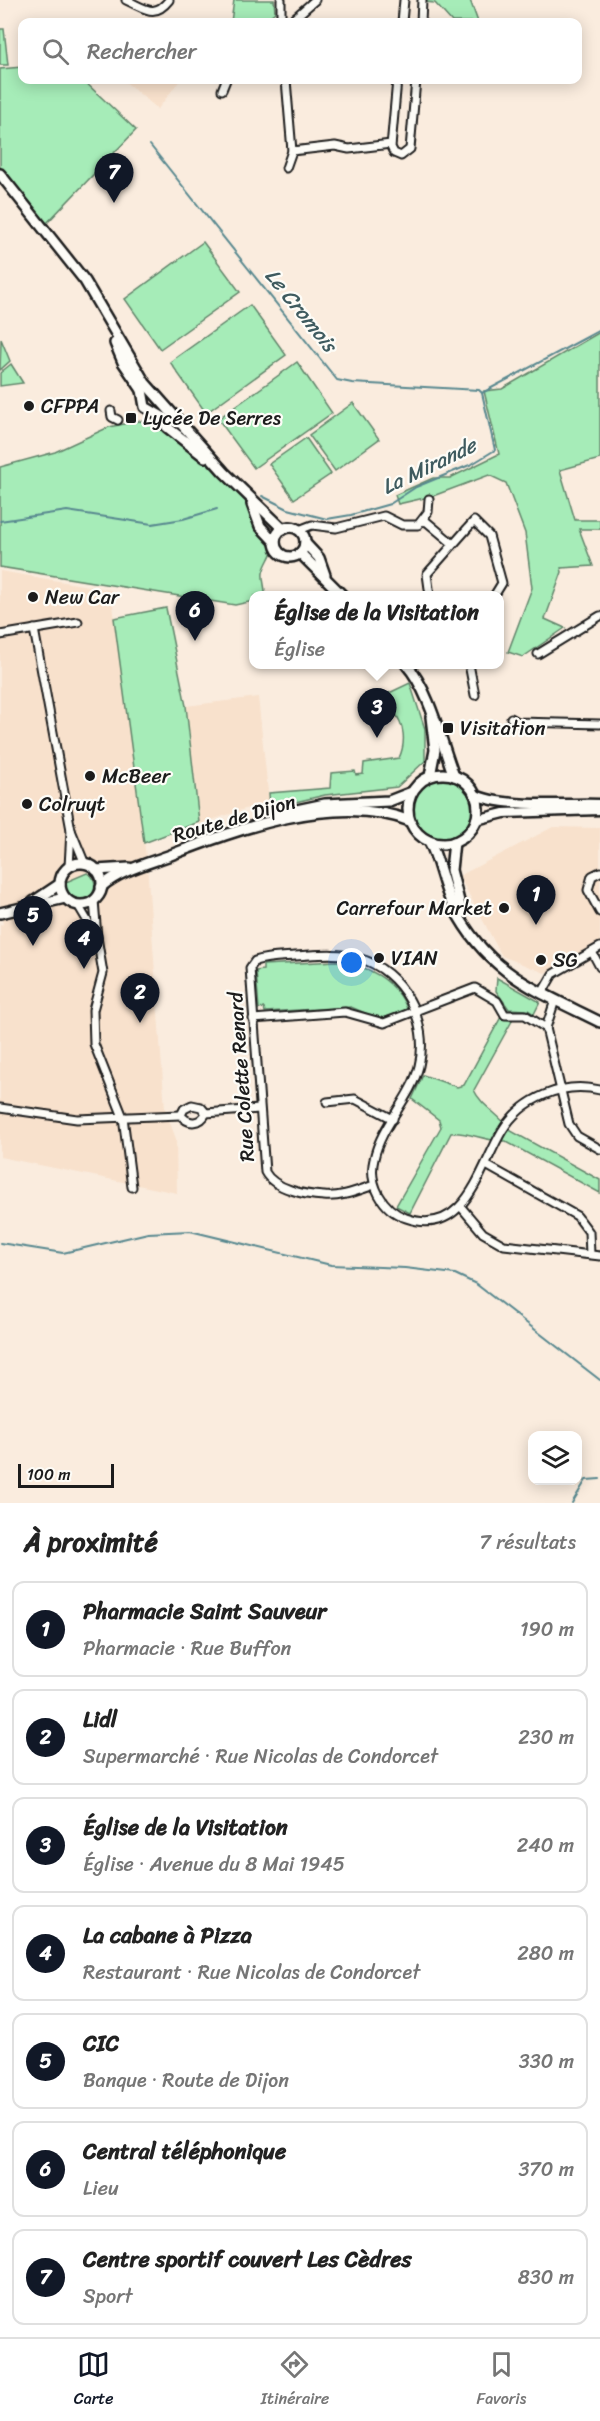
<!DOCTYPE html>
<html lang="fr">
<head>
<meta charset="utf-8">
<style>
  body { margin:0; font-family:Sriracha,sans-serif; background:#f6f6f6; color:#222 }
  .controls { position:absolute; right:18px; bottom:18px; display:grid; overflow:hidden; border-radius:12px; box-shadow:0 3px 15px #0003 }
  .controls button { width:54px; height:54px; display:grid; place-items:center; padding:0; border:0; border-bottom:2px solid #e0e0e0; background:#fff; color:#222; font:30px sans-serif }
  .scale { position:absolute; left:18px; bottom:15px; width:96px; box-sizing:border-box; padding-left:6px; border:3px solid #1c1c1c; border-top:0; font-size:16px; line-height:21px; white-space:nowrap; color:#1c1c1c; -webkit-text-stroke:4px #fdfcf7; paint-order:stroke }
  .you { position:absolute; left:352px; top:963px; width:21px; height:21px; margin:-15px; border:4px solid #fff; border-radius:50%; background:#1a73e8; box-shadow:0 0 0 9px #1a73e833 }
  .badge { display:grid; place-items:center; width:39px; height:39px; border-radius:50%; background:#111827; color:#fff; font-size:20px; font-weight:700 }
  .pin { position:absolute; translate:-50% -50px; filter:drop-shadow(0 2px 3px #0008) }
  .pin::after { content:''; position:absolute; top:32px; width:21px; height:18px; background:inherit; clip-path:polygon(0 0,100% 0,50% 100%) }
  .popup { position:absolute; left:249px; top:591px; width:255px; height:78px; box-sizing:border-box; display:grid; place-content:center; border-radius:12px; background:#fff; filter:drop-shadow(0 2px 4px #0005); font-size:20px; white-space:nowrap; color:#767676 }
  .popup b { font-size:22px; color:#222 }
  .popup::after { content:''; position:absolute; left:50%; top:100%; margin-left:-12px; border:12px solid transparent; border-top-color:#fff }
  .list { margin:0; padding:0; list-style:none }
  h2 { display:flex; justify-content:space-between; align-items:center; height:78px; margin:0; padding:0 24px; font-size:26px }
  h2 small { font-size:20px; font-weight:400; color:#767676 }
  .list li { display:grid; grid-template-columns:39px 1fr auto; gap:18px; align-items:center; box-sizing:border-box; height:96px; margin:0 12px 12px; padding:0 12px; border:2px solid #e0e0e0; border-radius:12px }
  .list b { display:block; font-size:22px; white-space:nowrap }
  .list p { margin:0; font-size:20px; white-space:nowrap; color:#767676 }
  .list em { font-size:20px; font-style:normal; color:#767676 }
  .icon { flex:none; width:33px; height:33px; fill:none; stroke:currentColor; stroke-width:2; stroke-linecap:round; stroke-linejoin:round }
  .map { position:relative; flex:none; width:600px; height:1503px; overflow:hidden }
  .search { position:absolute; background:#fff; box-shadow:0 3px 15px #0003; left:18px; right:18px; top:18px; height:66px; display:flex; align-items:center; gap:15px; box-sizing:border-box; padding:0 21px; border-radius:12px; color:#767676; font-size:22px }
  .sheet { height:834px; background:#fff }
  nav { display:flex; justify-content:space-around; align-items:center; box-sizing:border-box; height:84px; border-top:2px solid #e0e0e0; background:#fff; font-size:16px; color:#767676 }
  nav a { display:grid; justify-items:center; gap:3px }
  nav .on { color:#111827 }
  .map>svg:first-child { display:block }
  .built { fill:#f8e1cc }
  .green { fill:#a6ecb8; stroke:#61846a; stroke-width:1.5 }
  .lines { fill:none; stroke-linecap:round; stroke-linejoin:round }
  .stream { stroke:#58888f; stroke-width:2 }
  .minor-casing { stroke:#1c1c1c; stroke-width:11 }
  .tertiary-casing { stroke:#1c1c1c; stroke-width:13 }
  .secondary-casing { stroke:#1c1c1c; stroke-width:14 }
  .minor { stroke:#fdfcf7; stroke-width:7 }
  .tertiary { stroke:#fdfcf7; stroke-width:8 }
  .secondary { stroke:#fdfcf7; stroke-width:9 }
  .poi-dot { fill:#1c1c1c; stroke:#fdfcf7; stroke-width:2 }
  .labels { text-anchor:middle; stroke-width:4.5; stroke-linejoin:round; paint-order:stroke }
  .poi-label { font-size:20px; fill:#1c1c1c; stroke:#fdfcf7; text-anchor:start }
  .street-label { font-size:20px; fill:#1c1c1c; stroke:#fdfcf7 }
  .water-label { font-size:21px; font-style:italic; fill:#3f5b5f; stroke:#fdfcf7 }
</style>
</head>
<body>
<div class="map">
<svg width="600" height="1503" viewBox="0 0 600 1503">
  <rect width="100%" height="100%" fill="#faecde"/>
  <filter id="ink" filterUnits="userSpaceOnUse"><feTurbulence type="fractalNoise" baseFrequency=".0167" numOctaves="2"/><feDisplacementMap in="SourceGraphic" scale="12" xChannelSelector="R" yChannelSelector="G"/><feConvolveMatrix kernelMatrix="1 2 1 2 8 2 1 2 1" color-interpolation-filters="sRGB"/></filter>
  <g filter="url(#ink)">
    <g class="built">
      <polygon points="123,80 180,80 158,109"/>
      <polygon points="0,571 111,590 147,864 165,1109 176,1139 177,1193 0,1157 0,925 3,924 0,910"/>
      <polygon points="258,697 269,801 200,824 186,706"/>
      <polygon points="553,827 600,828 600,943 545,973 502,956 459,876"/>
    </g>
    <g class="green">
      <polygon points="234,0 274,0 275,12 263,22 231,22"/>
      <polygon points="424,0 470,0 478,22 452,22 435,3 424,2"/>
      <polygon points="0,29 4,29 8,65 0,65"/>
      <polygon points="22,67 22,80 83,80 136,130 45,225 0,167 0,69"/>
      <polygon points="203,242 240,292 160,349 125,299"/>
      <polygon points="250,305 286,355 206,413 170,362"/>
      <polygon points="600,332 600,459 560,470 575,520 600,520 600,529 579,529 593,566 561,568 562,572 545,619 565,628 523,657 508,652 532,588 525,533 506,483 489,475 433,496 398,504 395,495 433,478 450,478 499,454 484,391 502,389"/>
      <polygon points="1,339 10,361 0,370"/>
      <polygon points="297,362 332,413 254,468 218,419"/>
      <polygon points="11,364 23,383 0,386 0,373"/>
      <polygon points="353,403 379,439 335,471 309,435"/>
      <path d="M139,421C171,421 264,511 273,543C275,553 265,562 263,573C262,581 266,588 265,596H254V601L235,605L0,567V467L55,452L109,427Z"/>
      <polygon points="306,438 331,474 294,499 269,464"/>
      <polygon points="166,608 186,706 199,822 144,843 114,618"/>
      <path d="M410,683L425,729V761L397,787L325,795L270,808L269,793L330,788L331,773L355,771L356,775L363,774L364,763L399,758C406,743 405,724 393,711L388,712L387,694Z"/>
      <circle cx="443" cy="809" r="31"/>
      <path d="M87,873C96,877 96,886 92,895L83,900C72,900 65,893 66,882Z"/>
      <path d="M336,961C367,965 397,980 408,1011L379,1019L351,1007L265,1012L264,1008L259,1009L256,971L263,970V965Z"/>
      <polygon points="497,978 540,1002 534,1014 528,1010 509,1009 496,991"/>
      <path d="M501,1017L512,1021L474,1090C481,1106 501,1115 511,1131L600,1180V1193L505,1141C486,1142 468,1131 451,1133L410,1213L396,1206L441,1127L439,1120L412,1099L423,1075L457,1087L464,1085Z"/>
    </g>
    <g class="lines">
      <g class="stream">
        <polyline points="150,145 337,380 352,383 479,390 482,393"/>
        <polyline points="262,496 288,509 327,519 351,515 390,504 416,487 472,464 495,450 482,393 600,330"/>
        <polyline points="0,521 67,511 152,524 183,519 217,509"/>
        <polyline points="0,1243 63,1253 148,1233 190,1231 331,1265 405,1268 455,1274 476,1284 600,1380"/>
        <polyline points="572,1503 586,1480 600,1479"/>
      </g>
      <g class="minor-casing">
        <g id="minor">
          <path d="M126,0C145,8 154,19 169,0"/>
          <polyline points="281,0 281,22"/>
          <polyline points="290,22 315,0"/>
          <polyline points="402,22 404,0"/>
          <polyline points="421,22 422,0"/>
          <polyline points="397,80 391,147 394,153 401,156 410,149 416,80"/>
          <polyline points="222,90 226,80"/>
          <polyline points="292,151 335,146 349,149 391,144"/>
          <polyline points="286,168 292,151 286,80"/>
          <polyline points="111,411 112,417 118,420"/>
          <polyline points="422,521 427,522 452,543"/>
          <polyline points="299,530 312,525 336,528 384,516 402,525 418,525 428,512 429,499"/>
          <polyline points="430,596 427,574 474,521 489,536 502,583 494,596"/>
          <polyline points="34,629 71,830"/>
          <polyline points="0,635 78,622"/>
          <polyline points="538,654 600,616"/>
          <polyline points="469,664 475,695"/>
          <polyline points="511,718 518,722 600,724"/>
          <polyline points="69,867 71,830 85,864"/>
          <polyline points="600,872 592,876 588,890 600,912"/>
          <polyline points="78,905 97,937 94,900"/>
          <polyline points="97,937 103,973 93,1010 94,1044 123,1117 132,1187"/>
          <polyline points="592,952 600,967"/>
          <polyline points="542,993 553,974 600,947"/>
          <polyline points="253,1019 345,1012 384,1023 475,988 497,1001 505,1015 525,1015 546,1028 569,1124 577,1136 600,1149"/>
          <polyline points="546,1028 555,1000"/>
          <polyline points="327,1102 355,1099 393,1119"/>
          <path d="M192,1105L201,1107L206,1113C201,1124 188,1125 181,1115L184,1109Z"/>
          <polyline points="0,1108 77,1119 181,1115"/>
          <polyline points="206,1113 259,1109"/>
          <polyline points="486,1165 577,1216 589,1232 590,1254"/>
          <path d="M374,1185C359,1190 340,1198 324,1196C305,1195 274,1189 265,1172L250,968L255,961C267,957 282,957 295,956C316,955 338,952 358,958C403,970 430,1022 419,1066C411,1099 381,1125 374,1159C368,1183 382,1210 406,1218C465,1239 480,1168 502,1131C522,1098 563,1081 600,1090"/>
          <polyline points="461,1207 483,1233 504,1245 600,1256"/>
        </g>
      </g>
      <g class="tertiary-casing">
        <g id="tertiary">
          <path d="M474,794C499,808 569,803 600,804"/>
          <polyline points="476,820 504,813 600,810"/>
        </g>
      </g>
      <g class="secondary-casing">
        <g id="secondary">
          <polyline points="0,174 85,281 145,383 224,472 283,529"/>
          <polyline points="115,343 123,362 142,390"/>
          <polyline points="142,390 145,407 164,418 167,427 205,457"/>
          <polyline points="252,504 260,526 275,542"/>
          <circle cx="290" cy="542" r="15"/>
          <polyline points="305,543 319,558 325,575"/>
          <polyline points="300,553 343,596"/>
          <path d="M406,664C430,691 441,742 454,776"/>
          <circle cx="443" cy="809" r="35"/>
          <polyline points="430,776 435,750 431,717"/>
          <polyline points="273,815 325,804 389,801 412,792"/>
          <path d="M429,841C440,861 442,885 453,906C488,974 536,990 600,1022"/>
          <polyline points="454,842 451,870 462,913"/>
          <circle cx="81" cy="884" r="21"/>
          <polyline points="96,870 129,868"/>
          <path d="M101,887C119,871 146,864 168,856C238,829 336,792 410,821"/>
          <polyline points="33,902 60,884"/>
          <polyline points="0,913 65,898"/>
        </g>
      </g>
      <use href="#minor" class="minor"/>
      <use href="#tertiary" class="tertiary"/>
      <use href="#secondary" class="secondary"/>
    </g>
  </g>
  <g class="poi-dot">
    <circle cx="29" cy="406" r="6"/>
    <rect x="125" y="412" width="12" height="12" rx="3"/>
    <circle cx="33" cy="597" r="6"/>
    <rect x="442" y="722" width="12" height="12" rx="3"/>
    <circle cx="90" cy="776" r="6"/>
    <circle cx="27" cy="804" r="6"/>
    <circle cx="504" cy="908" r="6"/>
    <circle cx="379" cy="958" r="6"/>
    <circle cx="541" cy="960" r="6"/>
  </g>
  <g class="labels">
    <g class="poi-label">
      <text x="41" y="413">CFPPA</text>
      <text x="143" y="425">Lycée De Serres</text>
      <text x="45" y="604">New Car</text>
      <text x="460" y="735">Visitation</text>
      <text x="102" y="783">McBeer</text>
      <text x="39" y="811">Colruyt</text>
      <text x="492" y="915" text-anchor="end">Carrefour Market</text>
      <text x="391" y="965">VIAN</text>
      <text x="553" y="967">SG</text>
    </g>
    <g class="street-label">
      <text transform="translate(234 818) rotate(-16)" y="7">Route de Dijon</text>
      <text transform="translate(241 1077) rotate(-94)" y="7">Rue Colette Renard</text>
    </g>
    <g class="water-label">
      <text transform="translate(301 310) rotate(51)" y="7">Le Cromois</text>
      <text transform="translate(429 466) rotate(-26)" y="7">La Mirande</text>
    </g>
  </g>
</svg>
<div class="controls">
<button><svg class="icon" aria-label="layers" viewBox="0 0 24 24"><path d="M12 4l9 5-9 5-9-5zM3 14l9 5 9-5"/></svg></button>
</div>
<div class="scale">100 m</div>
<div class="you"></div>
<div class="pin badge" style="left:536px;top:925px">1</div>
<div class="pin badge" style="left:140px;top:1023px">2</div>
<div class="pin badge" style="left:377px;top:738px">3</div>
<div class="popup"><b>Église de la Visitation</b>Église</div>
<div class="pin badge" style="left:84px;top:969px">4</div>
<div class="pin badge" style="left:33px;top:946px">5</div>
<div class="pin badge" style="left:195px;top:641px">6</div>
<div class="pin badge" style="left:114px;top:203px">7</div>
<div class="search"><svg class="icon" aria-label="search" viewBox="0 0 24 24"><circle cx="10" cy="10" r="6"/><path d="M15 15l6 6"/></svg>Rechercher</div>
</div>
<section class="sheet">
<h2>À proximité<small>7 résultats</small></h2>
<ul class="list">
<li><span class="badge">1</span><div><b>Pharmacie Saint Sauveur</b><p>Pharmacie · Rue Buffon</p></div><em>190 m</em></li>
<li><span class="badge">2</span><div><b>Lidl</b><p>Supermarché · Rue Nicolas de Condorcet</p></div><em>230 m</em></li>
<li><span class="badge">3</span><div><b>Église de la Visitation</b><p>Église · Avenue du 8 Mai 1945</p></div><em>240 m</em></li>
<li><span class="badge">4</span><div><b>La cabane à Pizza</b><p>Restaurant · Rue Nicolas de Condorcet</p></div><em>280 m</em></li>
<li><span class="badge">5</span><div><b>CIC</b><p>Banque · Route de Dijon</p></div><em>330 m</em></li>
<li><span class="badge">6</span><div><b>Central téléphonique</b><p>Lieu</p></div><em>370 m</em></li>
<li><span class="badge">7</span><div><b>Centre sportif couvert Les Cèdres</b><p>Sport</p></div><em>830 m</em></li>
</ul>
</section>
<nav>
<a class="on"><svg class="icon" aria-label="map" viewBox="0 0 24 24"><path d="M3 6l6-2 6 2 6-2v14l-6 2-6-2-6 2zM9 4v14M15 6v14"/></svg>Carte</a>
<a><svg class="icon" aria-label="directions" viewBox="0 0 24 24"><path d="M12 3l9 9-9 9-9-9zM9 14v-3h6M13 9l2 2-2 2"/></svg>Itinéraire</a>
<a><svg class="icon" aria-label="saved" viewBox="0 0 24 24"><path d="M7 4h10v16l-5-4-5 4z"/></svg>Favoris</a>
</nav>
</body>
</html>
